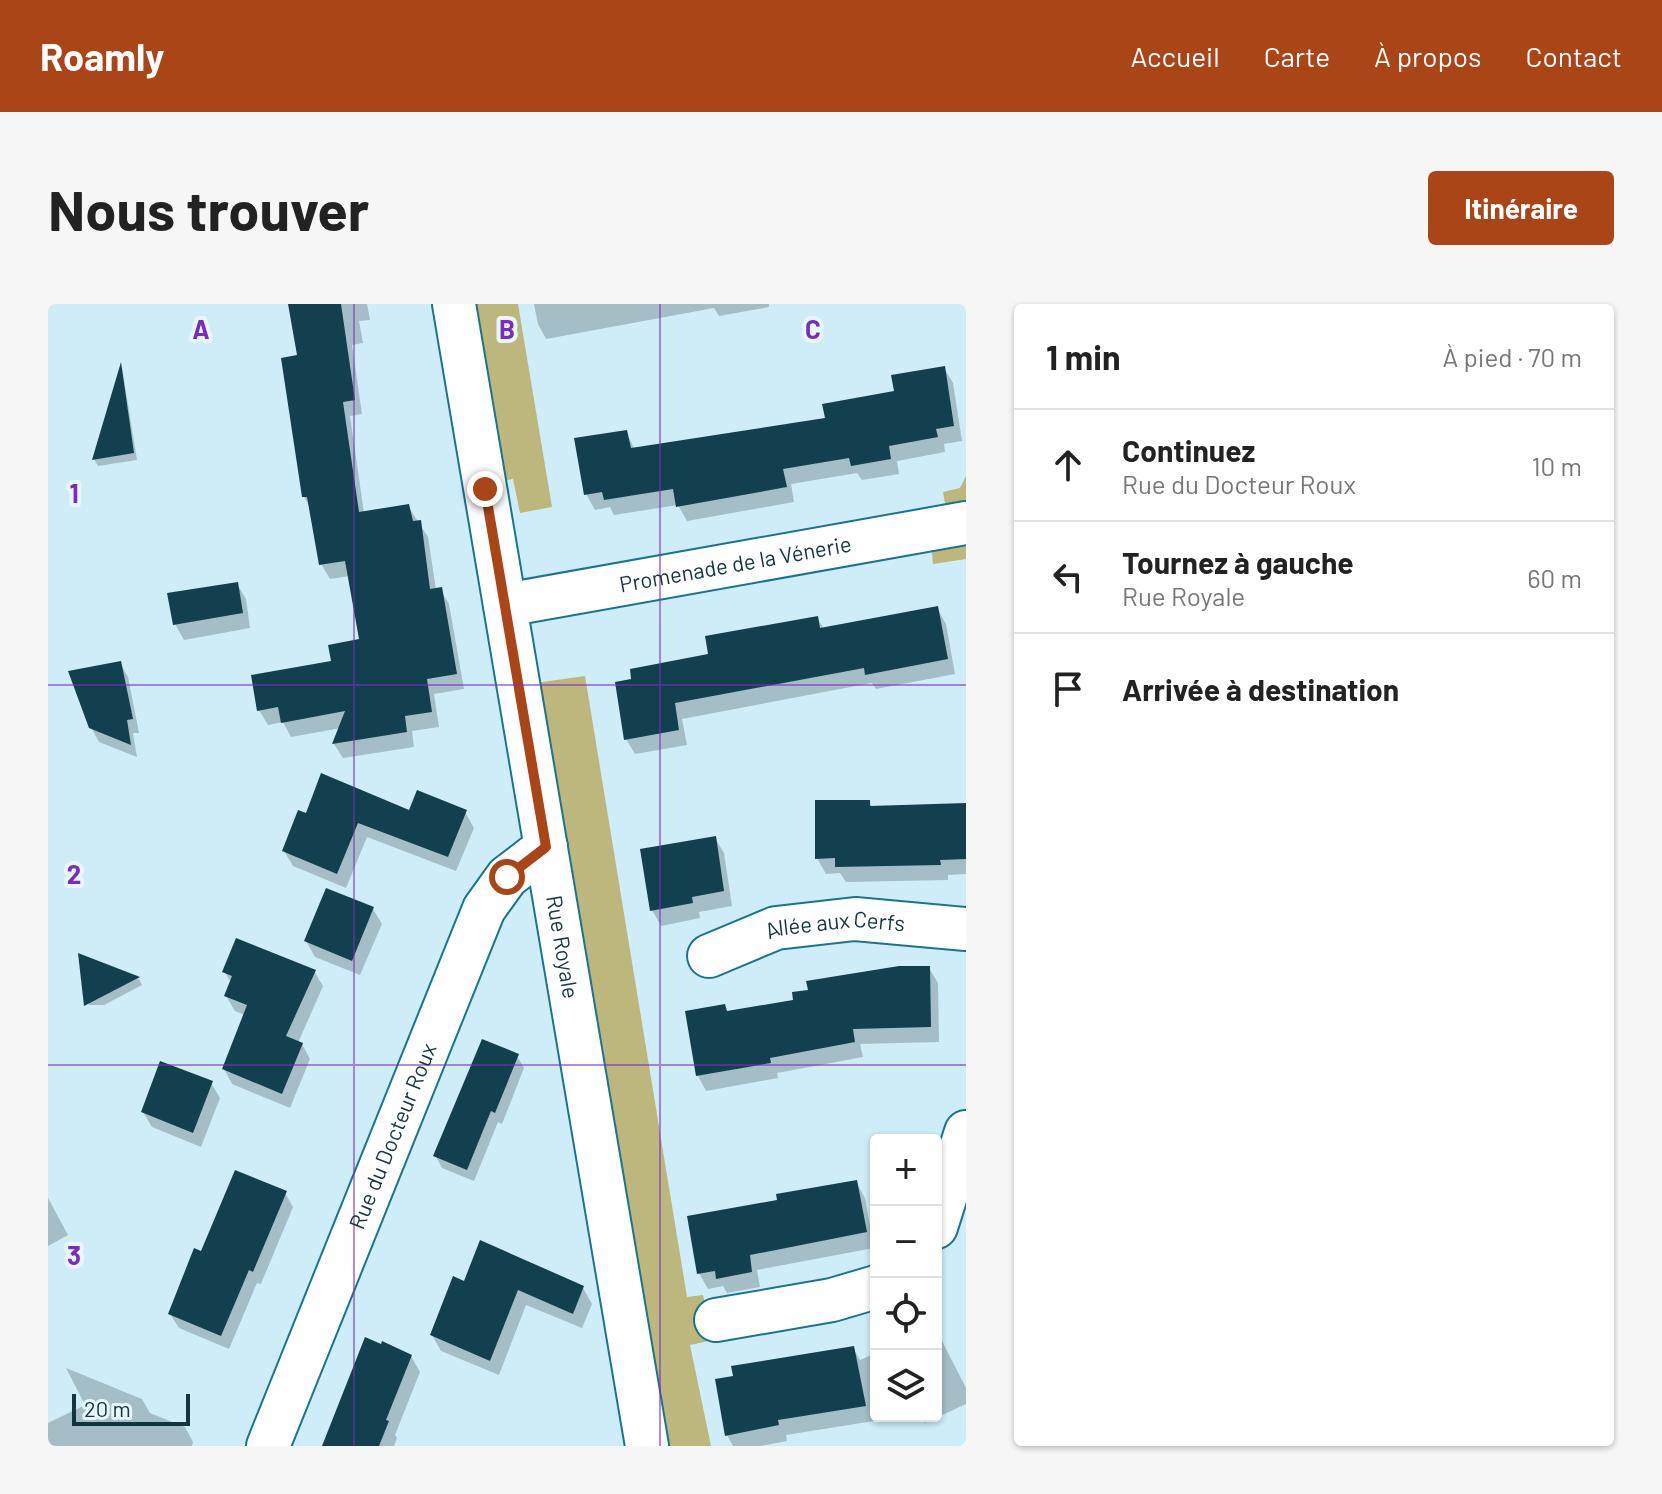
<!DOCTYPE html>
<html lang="fr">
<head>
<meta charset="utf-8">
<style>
  body { margin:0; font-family:Barlow,sans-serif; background:#f6f6f6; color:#222 }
  .controls { position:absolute; right:24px; bottom:24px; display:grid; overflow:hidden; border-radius:8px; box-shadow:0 2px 6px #0004 }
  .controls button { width:72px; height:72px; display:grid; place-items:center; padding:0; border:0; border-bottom:2px solid #e0e0e0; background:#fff; color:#222; font:40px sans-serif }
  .scale { position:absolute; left:24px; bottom:20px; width:118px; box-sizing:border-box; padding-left:8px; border:4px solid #123540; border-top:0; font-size:22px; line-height:28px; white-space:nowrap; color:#123540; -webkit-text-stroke:6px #e8f7fd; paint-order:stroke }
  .stop { position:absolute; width:24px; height:24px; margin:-18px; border:6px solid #aa4517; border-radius:50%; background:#fff }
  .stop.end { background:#aa4517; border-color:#fff; box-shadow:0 2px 8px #0008 }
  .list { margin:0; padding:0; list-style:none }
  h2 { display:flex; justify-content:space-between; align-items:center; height:104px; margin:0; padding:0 32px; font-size:34px }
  h2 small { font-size:26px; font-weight:400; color:#767676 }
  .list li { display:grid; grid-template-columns:52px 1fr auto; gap:24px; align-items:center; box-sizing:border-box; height:112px; padding:0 32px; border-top:2px solid #e0e0e0 }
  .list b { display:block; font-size:30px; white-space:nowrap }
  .list p { margin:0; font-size:26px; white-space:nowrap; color:#767676 }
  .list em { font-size:26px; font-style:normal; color:#767676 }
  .icon { flex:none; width:44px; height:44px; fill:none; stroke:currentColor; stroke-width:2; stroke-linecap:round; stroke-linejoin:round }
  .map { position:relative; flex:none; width:918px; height:1142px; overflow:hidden; border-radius:8px }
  header { display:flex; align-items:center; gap:48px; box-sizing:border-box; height:112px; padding:0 40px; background:#aa4517; color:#fff }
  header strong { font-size:38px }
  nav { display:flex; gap:44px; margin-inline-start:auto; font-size:28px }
  .intro { display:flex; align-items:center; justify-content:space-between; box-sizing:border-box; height:192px; padding:0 48px }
  h1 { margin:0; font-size:56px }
  .button { padding:20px 36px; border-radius:8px; background:#aa4517; color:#fff; font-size:28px; font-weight:700 }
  main { display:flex; gap:48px; padding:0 48px }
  aside { flex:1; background:#fff; border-radius:8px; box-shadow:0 2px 6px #0004 }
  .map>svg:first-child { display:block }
  .green { fill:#bdb67d }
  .shadow { fill:#0003 }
  .building { fill:#13404e }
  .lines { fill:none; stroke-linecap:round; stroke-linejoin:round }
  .minor-casing { stroke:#19758e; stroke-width:46 }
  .minor { stroke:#fff; stroke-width:42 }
  .route { stroke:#aa4517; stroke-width:10 }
  .grid { fill:none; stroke:#7b2cbf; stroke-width:2; stroke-opacity:0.55 }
  .labels { text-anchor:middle; stroke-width:8; stroke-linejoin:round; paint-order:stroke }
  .street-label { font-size:22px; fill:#123540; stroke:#e8f7fd }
  .grid-label { font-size:26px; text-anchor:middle; font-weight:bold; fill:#7b2cbf; stroke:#e8f7fd; stroke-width:8; stroke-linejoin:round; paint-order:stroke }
</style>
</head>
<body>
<header>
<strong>Roamly</strong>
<nav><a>Accueil</a><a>Carte</a><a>À propos</a><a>Contact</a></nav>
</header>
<div class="intro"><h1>Nous trouver</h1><a class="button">Itinéraire</a></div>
<main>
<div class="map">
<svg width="918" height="1142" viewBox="0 0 918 1142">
  <rect width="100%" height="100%" fill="#ceedf8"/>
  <g class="green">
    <polygon points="421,0 470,0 504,203 472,209 465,175 452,177"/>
    <polygon points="918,172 918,201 898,205 895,188 912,184"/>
    <polygon points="918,238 918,255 885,260 884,249 889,243"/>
    <polygon points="537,372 639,993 655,991 665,1036 642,1041 663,1142 617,1142 487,379"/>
  </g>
  <g class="shadow">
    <polygon points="242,0 319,0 322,16 311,17 315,39 304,41 314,110 302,112 316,209 360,202 380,233 388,286 392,285 401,300 416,385 386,390 391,423 364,427 366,443 295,454 286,440 293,424 243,433 235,418 220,421 211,406 313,337 302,272 282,275 273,260 263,205 256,193 251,53"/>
    <polygon points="486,0 721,0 721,3 671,12 666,4 498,35 490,20"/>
    <polygon points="74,63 89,156 50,162 46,155"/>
    <polygon points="896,64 905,79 914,137 896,140 897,148 849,157 851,170 814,176 809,169 743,180 746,198 639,217 630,201 566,211 562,203 547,206 538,190 578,128 587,146 779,115 848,89"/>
    <polygon points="189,280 198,295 202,324 136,336 127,320"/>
    <polygon points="889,304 898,320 907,370 828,385 824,379 634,415 639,441 587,450 578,435 662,352 769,314 776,325"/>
    <polygon points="72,359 80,373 91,429 85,429 89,453 51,438 43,423"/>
    <polygon points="821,498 825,504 918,501 918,570 900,571 900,576 798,578 792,569 778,570 769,554"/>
    <polygon points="417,508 426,524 408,567 319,533 298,584 245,562 236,547 259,511"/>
    <polygon points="667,534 676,549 684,602 651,608 652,614 613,622 604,606"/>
    <polygon points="325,605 334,620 312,671 267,653 258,637"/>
    <polygon points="33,652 91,675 94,681 56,701 41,701 37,693"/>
    <polygon points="881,664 890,679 891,738 812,740 815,753 729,769 730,774 658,787 650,772 679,708 747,698"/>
    <polygon points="266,667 275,682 250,739 254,740 262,755 242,804 184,780 176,765 197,711 187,707 178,692 183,679 177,668"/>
    <polygon points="469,752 476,764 454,820 450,818 426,877 394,864 387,851"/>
    <polygon points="163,779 172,794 153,843 104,823 95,808"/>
    <polygon points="808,878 817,894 826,944 709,966 712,983 679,989 675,982 660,985 651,969 731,897"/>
    <polygon points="237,889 245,903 213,980 209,979 181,1045 131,1024 122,1010 154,949"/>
    <polygon points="0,894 20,931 0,942"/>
    <polygon points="417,979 535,984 544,1000 534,1024 478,1001 451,1071 393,1047 384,1031"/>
    <polygon points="891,1031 918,1084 918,1100 877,1119 873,1112 888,1112 888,1033"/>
    <polygon points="805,1044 812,1056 828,1049 828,1112 857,1112 738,1131 739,1137 712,1142 685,1142 679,1131"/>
    <polygon points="363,1052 372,1068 347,1131 349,1134 346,1142 276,1142"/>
    <polygon points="18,1064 94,1095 102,1109 137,1123 145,1138 144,1142 0,1142 0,1119 37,1101"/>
  </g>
  <g class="building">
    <polygon points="240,0 293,0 307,96 295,98 311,208 361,200 365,217 373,216 382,285 394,283 409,370 379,375 384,408 357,412 359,428 284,440 297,407 233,419 230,403 209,407 203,371 283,357 280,341 311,335 297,257 271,261 259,193 254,193 233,54 249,51"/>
    <polygon points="73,58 86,149 44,156"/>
    <polygon points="897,62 906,122 888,125 890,133 841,142 843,155 803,162 801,154 735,165 739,183 628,203 625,185 556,196 554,188 536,191 526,134 579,126 583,144 777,114 774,100 846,87 843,71"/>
    <polygon points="190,278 195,309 125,321 119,289"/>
    <polygon points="890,302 900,355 817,371 816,364 627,399 631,426 576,436 567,378 583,375 582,365 660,350 657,332 770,312 772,324"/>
    <polygon points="73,357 85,415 79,416 83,441 41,424 20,367"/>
    <polygon points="273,469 361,506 369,486 419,506 400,553 310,519 289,570 234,547 250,506 258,509"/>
    <polygon points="767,496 822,496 822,502 918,499 918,555 892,556 893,561 787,563 787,554 767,555"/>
    <polygon points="668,532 676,587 644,593 645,599 602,607 592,545"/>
    <polygon points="278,584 326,603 304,657 256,637"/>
    <polygon points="188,634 268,666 238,732 255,739 234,790 174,765 199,701 176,692 184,672 174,668"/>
    <polygon points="30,649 92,673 36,702"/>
    <polygon points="851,662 882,662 883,723 805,725 807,738 722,754 723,759 648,772 637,707 677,700 679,707 745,696 744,688 760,686 758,677"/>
    <polygon points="434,735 471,750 447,809 443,807 419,866 385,852"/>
    <polygon points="112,757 165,777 145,829 93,808"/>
    <polygon points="187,866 239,887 205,968 201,966 173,1032 120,1010 146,944 153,947"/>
    <polygon points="809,876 819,928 702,951 704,968 668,975 667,967 649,970 639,912 729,896 728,890"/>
    <polygon points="432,936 536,982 525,1010 470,986 442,1057 382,1031 405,972 416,977"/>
    <polygon points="317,1033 333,1040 334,1037 364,1051 338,1116 341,1117 331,1142 274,1142"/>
    <polygon points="806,1042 818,1102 730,1116 731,1121 677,1132 667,1075 685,1072 683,1062"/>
  </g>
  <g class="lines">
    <g class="minor-casing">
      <g id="minor">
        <path id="s1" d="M406,0L599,1142"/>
        <path id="s2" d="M457,301L918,219"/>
        <path id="s3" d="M661,652L728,624L807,615L918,625"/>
        <polyline points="888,923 918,828"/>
        <polyline points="668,1016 784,996 828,983"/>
        <path id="s4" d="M220,1142L436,605L459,573L498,543"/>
      </g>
    </g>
    <use href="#minor" class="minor"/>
  </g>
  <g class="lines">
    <polyline class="route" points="437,185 498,543 459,573"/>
  </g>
  <path class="grid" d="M306,0V1142M612,0V1142M0,381H918M0,761H918"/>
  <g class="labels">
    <g class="street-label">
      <text dy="8" stroke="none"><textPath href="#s2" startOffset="234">Promenade de la Vénerie</textPath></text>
      <text dy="8" stroke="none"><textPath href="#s3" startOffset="132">Allée aux Cerfs</textPath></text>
      <text dy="8" stroke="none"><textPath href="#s1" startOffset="652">Rue Royale</textPath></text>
      <text dy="8" stroke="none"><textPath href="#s4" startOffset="334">Rue du Docteur Roux</textPath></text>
    </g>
  </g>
  <g class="grid-label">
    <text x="153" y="35">A</text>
    <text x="459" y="35">B</text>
    <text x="765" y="35">C</text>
    <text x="26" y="199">1</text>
    <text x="26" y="580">2</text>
    <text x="26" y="961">3</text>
  </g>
</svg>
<div class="controls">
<button>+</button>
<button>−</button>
<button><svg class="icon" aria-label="locate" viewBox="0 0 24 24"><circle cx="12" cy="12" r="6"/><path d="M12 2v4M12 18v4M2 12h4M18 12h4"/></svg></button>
<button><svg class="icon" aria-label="layers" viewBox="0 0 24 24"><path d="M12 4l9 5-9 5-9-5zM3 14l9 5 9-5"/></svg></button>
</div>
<div class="scale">20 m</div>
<div class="stop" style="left:459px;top:573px"></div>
<div class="stop end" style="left:437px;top:185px"></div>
</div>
<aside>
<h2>1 min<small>À pied · 70 m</small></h2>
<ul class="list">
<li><svg class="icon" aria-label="ahead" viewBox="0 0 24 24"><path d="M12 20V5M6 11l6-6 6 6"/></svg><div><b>Continuez</b><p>Rue du Docteur Roux</p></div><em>10 m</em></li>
<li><svg class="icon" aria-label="left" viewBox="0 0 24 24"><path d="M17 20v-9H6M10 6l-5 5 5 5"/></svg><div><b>Tournez à gauche</b><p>Rue Royale</p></div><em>60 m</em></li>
<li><svg class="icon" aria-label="arrive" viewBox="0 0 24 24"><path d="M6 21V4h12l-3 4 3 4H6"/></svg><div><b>Arrivée à destination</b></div></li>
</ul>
</aside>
</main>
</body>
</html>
